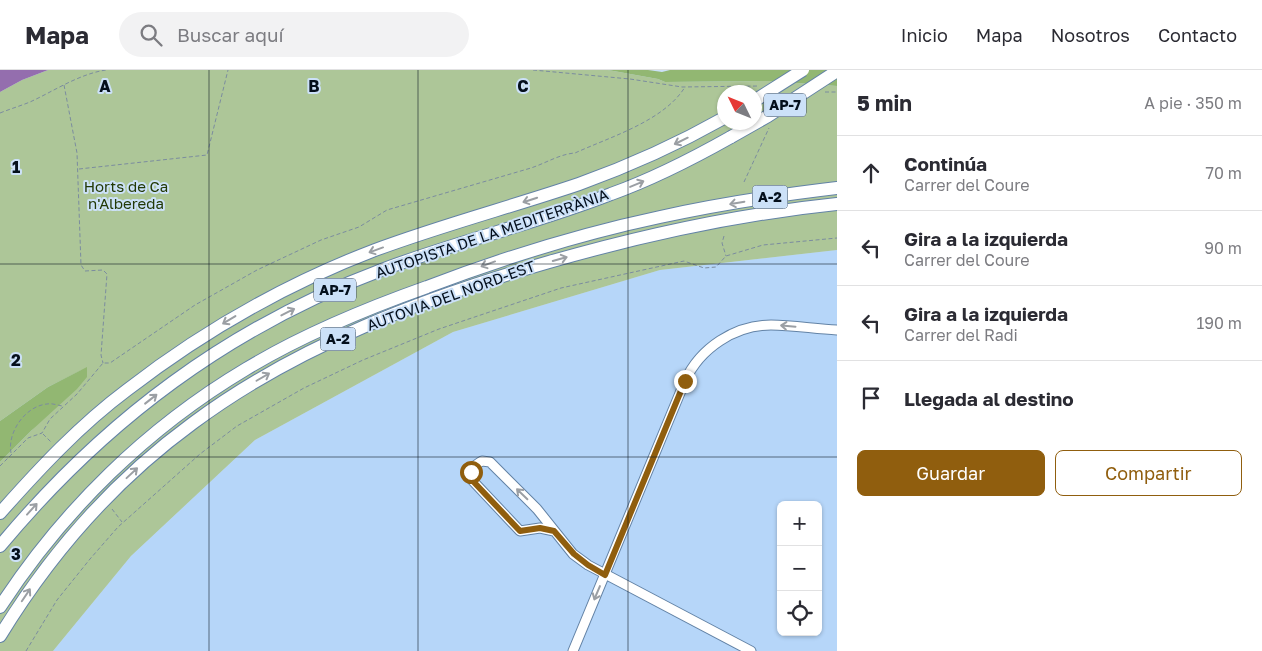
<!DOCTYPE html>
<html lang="es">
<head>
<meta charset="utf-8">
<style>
  body { margin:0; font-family:"Golos Text",sans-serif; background:#f2f2f3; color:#2b2b33 }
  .controls { position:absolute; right:15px; bottom:15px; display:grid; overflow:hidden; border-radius:8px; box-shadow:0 1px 4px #0004 }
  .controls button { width:45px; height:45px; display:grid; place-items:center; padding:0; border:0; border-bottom:1px solid #e1e1e2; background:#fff; color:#2b2b33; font:25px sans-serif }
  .compass { position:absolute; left:717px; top:15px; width:45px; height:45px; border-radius:50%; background:#fff; box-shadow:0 1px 4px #0004; rotate:313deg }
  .stop { position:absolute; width:15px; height:15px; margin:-11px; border:4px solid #905e0e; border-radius:50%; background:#fff }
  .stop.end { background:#905e0e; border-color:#fff; box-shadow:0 1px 5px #0008 }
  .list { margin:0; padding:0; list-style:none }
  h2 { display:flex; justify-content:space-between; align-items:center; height:65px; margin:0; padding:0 20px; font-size:21px }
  h2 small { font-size:16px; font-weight:400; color:#7c7c81 }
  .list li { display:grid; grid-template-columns:32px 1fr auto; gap:15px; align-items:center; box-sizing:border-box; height:75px; padding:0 20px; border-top:1px solid #e1e1e2 }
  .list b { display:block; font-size:19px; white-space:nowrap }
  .list p { margin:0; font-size:16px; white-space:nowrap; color:#7c7c81 }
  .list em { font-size:16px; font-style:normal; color:#7c7c81 }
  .actions { display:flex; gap:10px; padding:15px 20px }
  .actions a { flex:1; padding:11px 0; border:1px solid #905e0e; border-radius:8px; text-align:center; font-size:18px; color:#905e0e }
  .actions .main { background:#905e0e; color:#fff }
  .icon { flex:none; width:28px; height:28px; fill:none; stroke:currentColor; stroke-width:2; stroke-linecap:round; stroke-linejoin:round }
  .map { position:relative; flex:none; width:837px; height:581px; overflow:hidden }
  header { display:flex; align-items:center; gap:30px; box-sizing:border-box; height:70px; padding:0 25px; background:#fff; border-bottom:1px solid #e1e1e2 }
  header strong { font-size:24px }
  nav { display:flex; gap:28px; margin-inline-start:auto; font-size:18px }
  .search { width:350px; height:45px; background:#f2f2f3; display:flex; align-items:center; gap:12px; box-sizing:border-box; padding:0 18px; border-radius:28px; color:#7c7c81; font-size:19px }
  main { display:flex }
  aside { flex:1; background:#fff }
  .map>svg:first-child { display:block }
  .built { fill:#b6d6f9; fill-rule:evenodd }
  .green { fill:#adc698; fill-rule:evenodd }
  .forest { fill:#92b772 }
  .water { fill:#946eae }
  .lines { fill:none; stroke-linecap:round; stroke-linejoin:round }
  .minor-casing { stroke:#6383a6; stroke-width:11 }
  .highway-casing { stroke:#6383a6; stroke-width:14 }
  .path { stroke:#7b8c9f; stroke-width:1; stroke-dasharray:4 2.5; stroke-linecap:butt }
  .minor { stroke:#fff; stroke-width:9 }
  .highway { stroke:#fff; stroke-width:12 }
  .highway-bridge-casing { stroke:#6383a6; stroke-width:14; stroke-linecap:butt }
  .highway-bridge { stroke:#fff; stroke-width:12 }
  .oneway { stroke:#9b9fa4 }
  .route { stroke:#905e0e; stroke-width:6 }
  .grid { fill:none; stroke:#040f1c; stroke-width:1; stroke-opacity:0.55 }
  .labels { text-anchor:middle; stroke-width:4; stroke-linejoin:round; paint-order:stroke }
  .shield { fill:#cce1f8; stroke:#404e5e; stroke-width:1 }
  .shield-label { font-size:14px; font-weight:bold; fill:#040f1c }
  .park-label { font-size:15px; fill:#223905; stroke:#cce1f8 }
  .street-label { font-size:15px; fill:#040f1c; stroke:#cce1f8 }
  .grid-label { font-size:16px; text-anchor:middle; font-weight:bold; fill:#040f1c; stroke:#cce1f8; stroke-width:4; stroke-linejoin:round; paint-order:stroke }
</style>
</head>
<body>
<header>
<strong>Mapa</strong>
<div class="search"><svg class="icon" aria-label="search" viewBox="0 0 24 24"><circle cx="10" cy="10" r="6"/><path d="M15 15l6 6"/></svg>Buscar aquí</div>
<nav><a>Inicio</a><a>Mapa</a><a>Nosotros</a><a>Contacto</a></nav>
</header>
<main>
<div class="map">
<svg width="837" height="581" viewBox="0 0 837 581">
  <rect width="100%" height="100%" fill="#cce1f8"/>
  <path class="built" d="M837,180V581H53L131,486L255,370L453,262L660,200ZM781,435H818V562H781Z"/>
  <path class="green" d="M48,0H608L658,9L665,12L771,11L837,16V180L660,200L453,262L255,370L131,486L53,581H0V392L32,360L82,300L48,317L0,351V22L22,10ZM724,22H754V52H724Z"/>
  <g class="forest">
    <polygon points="608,0 648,0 662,2 670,0 837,0 837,16 771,11 665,12 658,9"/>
    <polygon points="87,297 87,307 77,319 32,360 0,392 0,351 48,317"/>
  </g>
  <polygon class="water" points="0,0 48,0 22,10 0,22"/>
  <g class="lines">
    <g class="minor-casing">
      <g id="minor">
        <path d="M554,461L540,458L520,461L471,409C471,399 473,396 482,391L490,392L537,439L573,484L588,495L751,581"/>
        <path d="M573,581L685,311C700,278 735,255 771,255C793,255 815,259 837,260"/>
      </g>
    </g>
    <g class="highway-casing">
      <g id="highway">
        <path d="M0,443C39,399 80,355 127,320C202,262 286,214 375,180C442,155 511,137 579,114C629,96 678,74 724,48"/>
        <path d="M0,476C105,350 229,257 384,199C459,171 537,153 611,124C653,109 692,89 731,67"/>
        <path d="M0,537C63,440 147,358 246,299C302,265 365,239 427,217C503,188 580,164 660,147C718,134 778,125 837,118"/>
        <path d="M0,566C50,484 115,410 193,353C298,275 424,228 549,192C643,165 739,144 837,134"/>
      </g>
    </g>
    <g class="path">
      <polyline points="533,0 630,9 682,17 759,16"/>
      <polyline points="64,15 77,83 81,195 85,201 103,200 107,204 101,285 103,293"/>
      <polyline points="825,22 837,22"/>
      <path d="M0,43C10,39 20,36 30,32C54,21 79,4 106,0"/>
      <polyline points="79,99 207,85 228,0"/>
      <polyline points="744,112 769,58"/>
      <polyline points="724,166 722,173 726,186"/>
      <polyline points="43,364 51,372"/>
      <path d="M11,383C7,363 25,336 47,334C52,333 57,335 62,336"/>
      <path d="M0,396L28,368L42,363L50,349L77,324L103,293H110L195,235L257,200L321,170L359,157L387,140L531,98C546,93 560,84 575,83C610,67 664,51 685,17"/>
      <polyline points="112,439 122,452"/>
      <polyline points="26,581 57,530 90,489 118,457 200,384 237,356 304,318 363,290 439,259 561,218 684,191 704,198 716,197 726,186 763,175 837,168"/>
    </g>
    <use href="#minor" class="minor"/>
    <use href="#highway" class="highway"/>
    <g class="highway-bridge-casing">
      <g id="highway-bridge">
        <polyline points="754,31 803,0"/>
        <polyline points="731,67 768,46 837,1"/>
      </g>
    </g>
    <use href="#highway-bridge" class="highway-bridge"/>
  </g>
  <defs><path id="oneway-shaft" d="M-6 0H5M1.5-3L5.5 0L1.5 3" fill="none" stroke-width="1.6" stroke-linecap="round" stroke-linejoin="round" transform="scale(1.25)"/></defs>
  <g class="oneway">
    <use href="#oneway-shaft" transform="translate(681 71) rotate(154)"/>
    <use href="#oneway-shaft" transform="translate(637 114) rotate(-23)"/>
    <use href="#oneway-shaft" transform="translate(530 130) rotate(162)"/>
    <use href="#oneway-shaft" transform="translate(737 133) rotate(170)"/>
    <use href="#oneway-shaft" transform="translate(376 180) rotate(160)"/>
    <use href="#oneway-shaft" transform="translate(560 189) rotate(-16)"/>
    <use href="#oneway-shaft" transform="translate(488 194) rotate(160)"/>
    <use href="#oneway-shaft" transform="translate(288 242) rotate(-27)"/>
    <use href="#oneway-shaft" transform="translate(229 250) rotate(149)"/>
    <use href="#oneway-shaft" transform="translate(788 256) rotate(-175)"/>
    <use href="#oneway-shaft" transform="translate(263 307) rotate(-30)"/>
    <use href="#oneway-shaft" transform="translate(151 329) rotate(-38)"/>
    <use href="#oneway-shaft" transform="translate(132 403) rotate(-43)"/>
    <use href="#oneway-shaft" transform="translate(522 424) rotate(-136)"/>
    <use href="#oneway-shaft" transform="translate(32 439) rotate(-48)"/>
    <use href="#oneway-shaft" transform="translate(597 523) rotate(113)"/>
    <use href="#oneway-shaft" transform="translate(26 525) rotate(-56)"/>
  </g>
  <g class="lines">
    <polyline class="route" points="471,402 471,409 520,461 540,458 554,461 574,484 588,495 605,505 685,311"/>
  </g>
  <path class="grid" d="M209,0V581M418,0V581M628,0V581M0,194H837M0,387H837"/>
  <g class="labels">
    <g class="shield">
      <rect x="764" y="23.5" width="42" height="23" rx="4"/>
      <rect x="752.5" y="115.5" width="35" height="23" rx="4"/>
      <rect x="314" y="208.5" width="42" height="23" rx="4"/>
      <rect x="320.5" y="257.5" width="35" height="23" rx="4"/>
    </g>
    <g class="shield-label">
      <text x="785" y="40">AP-7</text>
      <text x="770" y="132">A-2</text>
      <text x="335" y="225">AP-7</text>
      <text x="338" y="274">A-2</text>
    </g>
    <g class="park-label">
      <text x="126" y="122">Horts de Ca<tspan x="126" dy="17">n'Albereda</tspan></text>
    </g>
    <g class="street-label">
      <text transform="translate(492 164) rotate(-19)" y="5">AUTOPISTA DE LA MEDITERRÀNIA</text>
      <text transform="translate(451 226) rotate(-20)" y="5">AUTOVIA DEL NORD-EST</text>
    </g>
  </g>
  <g class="grid-label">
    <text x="105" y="22">A</text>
    <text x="314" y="22">B</text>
    <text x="523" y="22">C</text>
    <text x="16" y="103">1</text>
    <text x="16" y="296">2</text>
    <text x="16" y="490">3</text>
  </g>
</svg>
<div class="controls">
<button>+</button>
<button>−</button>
<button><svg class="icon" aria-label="locate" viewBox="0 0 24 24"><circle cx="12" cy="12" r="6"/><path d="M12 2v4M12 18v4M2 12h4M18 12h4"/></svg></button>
</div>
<svg class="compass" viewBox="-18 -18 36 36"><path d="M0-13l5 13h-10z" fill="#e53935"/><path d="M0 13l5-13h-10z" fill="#7c7c81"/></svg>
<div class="stop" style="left:471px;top:402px"></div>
<div class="stop end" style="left:685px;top:311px"></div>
</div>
<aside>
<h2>5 min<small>A pie · 350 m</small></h2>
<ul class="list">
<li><svg class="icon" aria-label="ahead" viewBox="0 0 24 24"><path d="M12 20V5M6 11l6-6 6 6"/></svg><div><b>Continúa</b><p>Carrer del Coure</p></div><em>70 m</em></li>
<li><svg class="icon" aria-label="left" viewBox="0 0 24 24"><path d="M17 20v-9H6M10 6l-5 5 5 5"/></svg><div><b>Gira a la izquierda</b><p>Carrer del Coure</p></div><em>90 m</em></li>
<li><svg class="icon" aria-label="left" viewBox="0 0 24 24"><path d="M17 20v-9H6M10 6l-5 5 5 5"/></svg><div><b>Gira a la izquierda</b><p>Carrer del Radi</p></div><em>190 m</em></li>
<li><svg class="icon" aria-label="arrive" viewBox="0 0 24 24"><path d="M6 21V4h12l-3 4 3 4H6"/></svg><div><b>Llegada al destino</b></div></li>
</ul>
<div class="actions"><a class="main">Guardar</a><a>Compartir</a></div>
</aside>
</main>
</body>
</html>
